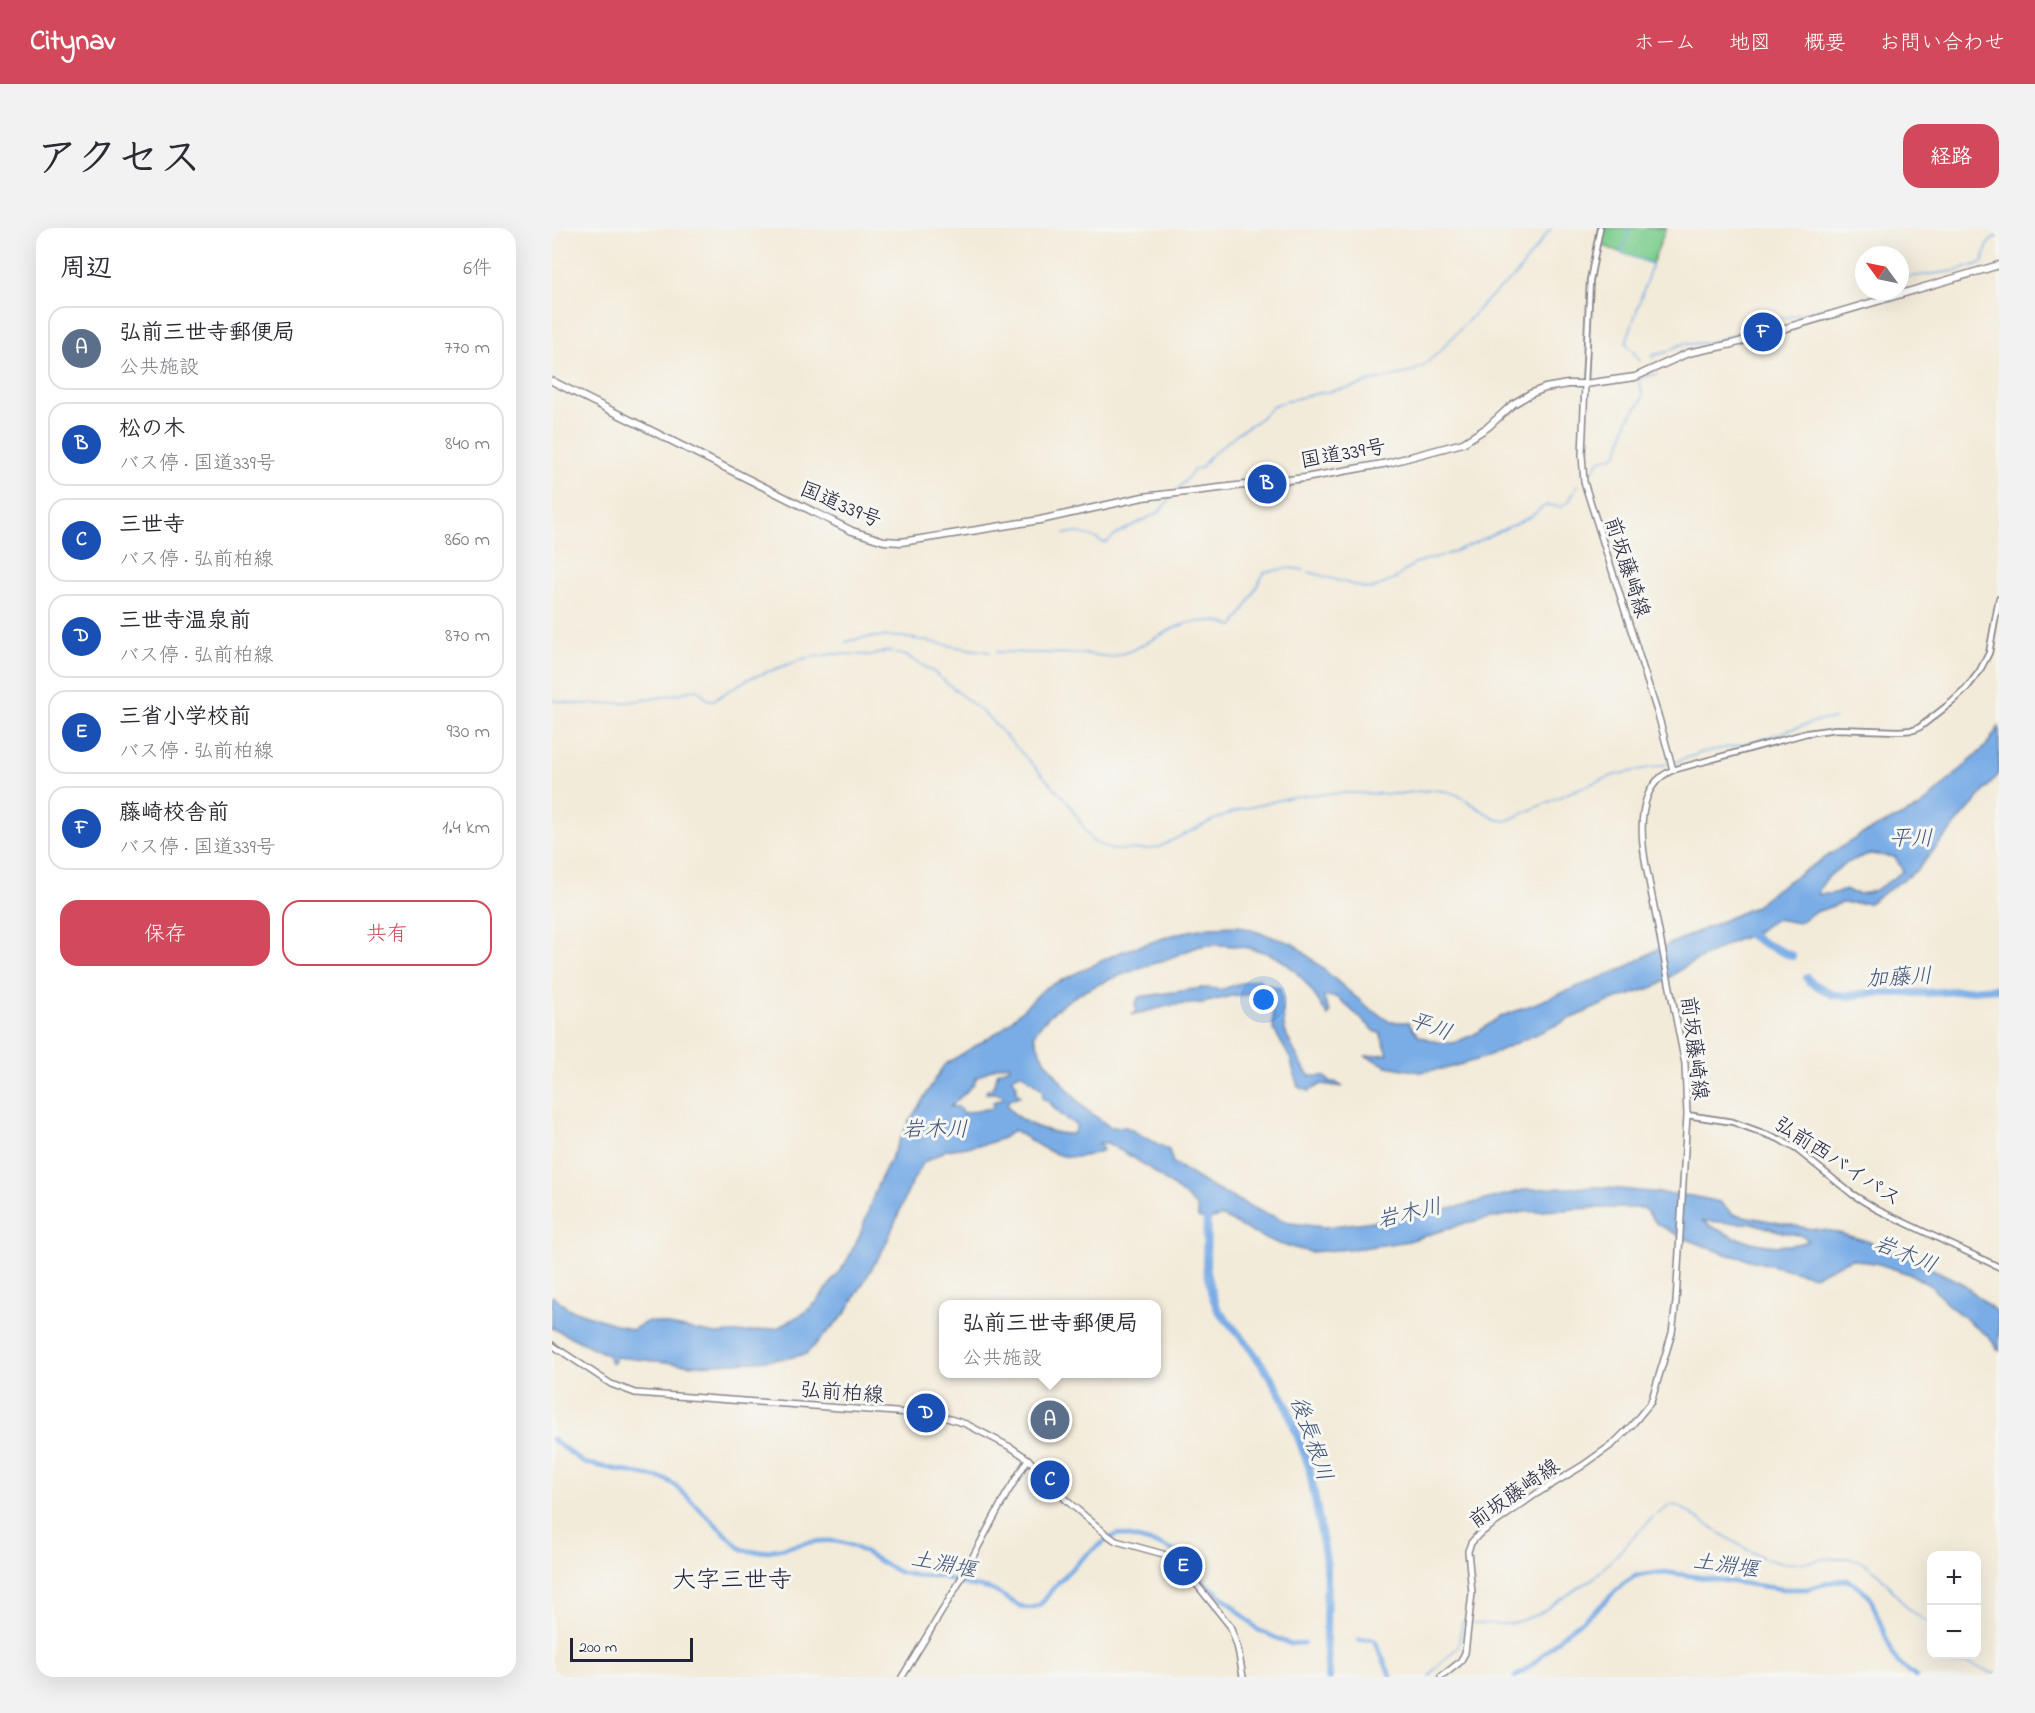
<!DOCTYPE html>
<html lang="ja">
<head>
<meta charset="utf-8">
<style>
  body { margin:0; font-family:"Indie Flower","Klee One",sans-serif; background:#f2f2f3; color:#2b2b33 }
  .controls { position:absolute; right:18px; bottom:18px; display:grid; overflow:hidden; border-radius:12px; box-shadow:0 6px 24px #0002 }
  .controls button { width:54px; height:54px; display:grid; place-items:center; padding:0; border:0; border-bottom:2px solid #e1e1e2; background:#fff; color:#2b2b33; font:30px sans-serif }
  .compass { position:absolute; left:1303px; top:18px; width:54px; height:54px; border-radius:50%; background:#fff; box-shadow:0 6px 24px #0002; rotate:303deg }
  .scale { position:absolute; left:18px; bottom:15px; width:123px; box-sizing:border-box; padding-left:6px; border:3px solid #22223b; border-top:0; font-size:16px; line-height:21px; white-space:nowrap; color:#22223b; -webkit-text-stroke:4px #f6f6f2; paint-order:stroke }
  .you { position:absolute; left:712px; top:772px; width:21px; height:21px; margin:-15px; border:4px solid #fff; border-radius:50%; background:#1a73e8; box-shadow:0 0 0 9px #1a73e833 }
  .badge { display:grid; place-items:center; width:39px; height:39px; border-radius:50%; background:#d1495b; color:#fff; font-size:20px; font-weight:700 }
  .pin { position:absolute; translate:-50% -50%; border:3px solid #fff; box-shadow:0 2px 6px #0006 }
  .popup { position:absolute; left:387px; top:1072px; width:222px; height:78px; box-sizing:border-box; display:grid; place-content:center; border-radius:12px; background:#fff; filter:drop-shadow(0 2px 4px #0005); font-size:20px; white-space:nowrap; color:#7c7c81 }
  .popup b { font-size:22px; color:#2b2b33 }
  .popup::after { content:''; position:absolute; left:50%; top:100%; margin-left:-12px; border:12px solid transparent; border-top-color:#fff }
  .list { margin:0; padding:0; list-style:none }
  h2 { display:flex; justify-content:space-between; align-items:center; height:78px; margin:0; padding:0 24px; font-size:26px }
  h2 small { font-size:20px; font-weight:400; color:#7c7c81 }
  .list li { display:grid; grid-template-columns:39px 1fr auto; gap:18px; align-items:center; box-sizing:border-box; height:84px; margin:0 12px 12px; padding:0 12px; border:2px solid #e1e1e2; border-radius:18px }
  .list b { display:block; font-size:22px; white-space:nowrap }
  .list p { margin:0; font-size:20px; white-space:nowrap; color:#7c7c81 }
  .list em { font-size:20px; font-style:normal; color:#7c7c81 }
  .actions { display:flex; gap:12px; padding:18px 24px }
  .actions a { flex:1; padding:14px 0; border:2px solid #d1495b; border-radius:18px; text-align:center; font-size:21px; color:#d1495b }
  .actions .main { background:#d1495b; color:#fff }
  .map { position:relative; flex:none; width:1447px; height:1449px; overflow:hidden; border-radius:18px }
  header { display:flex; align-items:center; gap:36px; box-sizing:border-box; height:84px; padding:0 30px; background:#d1495b; color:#fff }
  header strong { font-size:28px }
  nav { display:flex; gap:33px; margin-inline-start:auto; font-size:21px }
  .intro { display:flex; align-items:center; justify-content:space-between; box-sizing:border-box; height:144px; padding:0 36px }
  h1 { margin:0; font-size:42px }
  .button { padding:15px 27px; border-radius:18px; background:#d1495b; color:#fff; font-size:21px; font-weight:700 }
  main { display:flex; gap:36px; padding:0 36px }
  aside { flex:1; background:#fff; border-radius:18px; box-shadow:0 6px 24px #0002 }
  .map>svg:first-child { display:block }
  .green { fill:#7dce8f; stroke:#507865; stroke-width:1.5 }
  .water { fill:#7aade6; stroke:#4e6890; stroke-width:1.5; fill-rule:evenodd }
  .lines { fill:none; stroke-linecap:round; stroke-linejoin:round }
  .stream { stroke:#7aade6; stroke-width:1.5 }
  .canal { stroke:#7aade6; stroke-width:4.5 }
  .river { stroke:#7aade6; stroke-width:8 }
  .tertiary-casing { stroke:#8a868a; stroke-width:8 }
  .secondary-casing { stroke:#8a868a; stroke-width:8 }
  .primary-casing { stroke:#8a868a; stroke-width:8 }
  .trunk-casing { stroke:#8a868a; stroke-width:9 }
  .tertiary { stroke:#fff; stroke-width:4.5 }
  .secondary { stroke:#fff; stroke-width:5 }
  .primary { stroke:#fff; stroke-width:5 }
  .trunk { stroke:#fff; stroke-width:6 }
  .labels { text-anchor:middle; stroke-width:6; stroke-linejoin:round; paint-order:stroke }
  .street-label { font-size:21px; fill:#22223b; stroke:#f6f6f2 }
  .water-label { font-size:22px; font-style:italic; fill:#415377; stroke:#f6f6f2 }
  .quarter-label { font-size:24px; fill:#22223b; stroke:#f6f6f2 }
</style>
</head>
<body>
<header>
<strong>Citynav</strong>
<nav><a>ホーム</a><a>地図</a><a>概要</a><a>お問い合わせ</a></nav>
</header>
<div class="intro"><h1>アクセス</h1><a class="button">経路</a></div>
<main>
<aside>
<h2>周辺<small>6件</small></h2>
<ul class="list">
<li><span class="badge" style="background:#5c6f8a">A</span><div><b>弘前三世寺郵便局</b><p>公共施設</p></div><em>770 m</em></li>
<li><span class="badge" style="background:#1a4fb4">B</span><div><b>松の木</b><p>バス停 · 国道339号</p></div><em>840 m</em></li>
<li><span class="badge" style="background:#1a4fb4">C</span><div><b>三世寺</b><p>バス停 · 弘前柏線</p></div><em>860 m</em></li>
<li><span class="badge" style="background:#1a4fb4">D</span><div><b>三世寺温泉前</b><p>バス停 · 弘前柏線</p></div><em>870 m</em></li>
<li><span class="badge" style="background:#1a4fb4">E</span><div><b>三省小学校前</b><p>バス停 · 弘前柏線</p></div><em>930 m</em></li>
<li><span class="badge" style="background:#1a4fb4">F</span><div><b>藤崎校舎前</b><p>バス停 · 国道339号</p></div><em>1.4 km</em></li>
</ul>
<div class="actions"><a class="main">保存</a><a>共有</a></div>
</aside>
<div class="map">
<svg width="1447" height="1449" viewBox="0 0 1447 1449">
  <rect width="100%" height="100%" fill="#f6f6f2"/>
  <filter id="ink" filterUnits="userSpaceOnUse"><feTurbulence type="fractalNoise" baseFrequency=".0167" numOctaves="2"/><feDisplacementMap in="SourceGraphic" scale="12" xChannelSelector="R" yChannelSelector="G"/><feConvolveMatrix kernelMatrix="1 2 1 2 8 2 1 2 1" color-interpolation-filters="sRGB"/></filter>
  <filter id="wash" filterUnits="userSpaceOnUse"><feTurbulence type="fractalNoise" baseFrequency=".008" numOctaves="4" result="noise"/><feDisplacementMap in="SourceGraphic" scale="24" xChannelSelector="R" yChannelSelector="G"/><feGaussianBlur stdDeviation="1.35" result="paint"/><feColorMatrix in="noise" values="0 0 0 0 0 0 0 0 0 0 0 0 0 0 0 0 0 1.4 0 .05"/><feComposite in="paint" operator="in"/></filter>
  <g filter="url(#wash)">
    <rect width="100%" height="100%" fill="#f3ebd9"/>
    <polygon class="green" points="1052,0 1114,0 1100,36 1049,17"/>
    <g class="water">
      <path d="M1447,499V546L1364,643L1317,675H1290L1261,685L1247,695L1224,691L1201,706L1182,713L1134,738L1105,758L1056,774L931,830L896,840L868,844L835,838L814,828L836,826L828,805L824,804L785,769L772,768L773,774L778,784L776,788C761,765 748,741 722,728C705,720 668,714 649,718C638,721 626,727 615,731C571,746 506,765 482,807L490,828L507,851L532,880L558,899H574L617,922L621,935L661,960L706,982L738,995L772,999L839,991L909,978L976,961L1046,959L1140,968L1168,974L1181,986L1254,1000L1279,1003L1312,1012L1362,1032L1395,1048L1411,1056L1447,1086V1123L1437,1109L1395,1076L1379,1058L1360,1047L1327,1036L1299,1031L1262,1048L1174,1026L1132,1010L1105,996L1092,980H1042L972,984L913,995L857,1013L810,1020L758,1024L727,1016L701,1005L670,988L658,992L646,990L645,979L633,968L598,941L580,929L555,915H547L551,922C512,939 494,922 462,902L451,910L434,916L394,922L371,935L359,956L333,1018L293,1086L254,1126L236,1130L184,1135L142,1137L64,1129L62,1135H59L56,1127L0,1100V1068L17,1081L80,1102L96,1093L164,1106L197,1104L225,1100L252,1085L265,1074L293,1036L308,1007L325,958L355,897L392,837L449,802L493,760L566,725L627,705L658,699L687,698L742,716L813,777L838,794H856L867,808L885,814L901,815L921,807L946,790L1073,740L1102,723L1204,678L1224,661L1310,606L1368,579L1433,519ZM1318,626L1343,629L1351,643C1335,654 1315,674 1295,662L1278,666H1266C1271,646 1299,631 1318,626ZM457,836L458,839L446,844L440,861L435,862L434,865H444L451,868V871L441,874V880L411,885L406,879H398L421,857L425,849L446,838ZM469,845L491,862L490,870L499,876L507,886L525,898L521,906C502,907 463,895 455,876L457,872L468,868L464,863L465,858L461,851L463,847ZM1150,993L1203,996L1230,1004L1252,1008L1256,1013C1220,1025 1182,1012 1150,993Z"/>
      <path d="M707,751L711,756L728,760C731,773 731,785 732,798C733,807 751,841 758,848H772L778,854H783L791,859L769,856L757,863L746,859L738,830L721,800V772L711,765L679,768L651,775L620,777L579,787L585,783L583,776L587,769L650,760L671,761L696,753Z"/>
    </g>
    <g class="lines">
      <g class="stream">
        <polyline points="1079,0 1069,24 1100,36 1074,115 1088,133"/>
        <path d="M1348,50L1404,43L1430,35C1436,23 1432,14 1447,7"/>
        <polyline points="1102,130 1101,127 1112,125 1130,116 1157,115 1232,90 1316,70 1321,67 1323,63"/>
        <polyline points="1039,244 1048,232 1062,228 1066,224 1076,191 1088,175 1091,167 1087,153 1088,150 1105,146"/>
        <polyline points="624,263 643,241 649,240 656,230 687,204 705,193 720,179 728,175 758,167 802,159 820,153 859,144 870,139 888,123 934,73 964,47 999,0"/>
        <path d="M512,306C529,303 538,307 553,315L568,304L607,284L621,267"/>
        <polyline points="757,344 815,361 823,360 843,351 863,335 896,326 920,316 978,289 991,279 996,277 1009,279 1018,272 1025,257"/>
        <path d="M293,414C348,399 384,419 438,424"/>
        <path d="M444,424L535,426L560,429L581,422L622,400L639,394L664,393L681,398C695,382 701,362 713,344L738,340L751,342"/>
        <path d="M0,472C41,482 104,472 145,461L156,472H162L196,451L254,430L281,426L321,427L335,423L355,428L380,443L435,488L515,573L540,613L559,622L598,621L607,619L661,592L687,582L735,570L755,567L794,565L845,566L880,562L893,563L906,567L943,591L954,593L1023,562L1063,547L1115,536"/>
        <polyline points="1124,534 1151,524 1194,516 1268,492 1283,491"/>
        <polyline points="1398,1426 1402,1436 1415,1435 1446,1447 1447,1446"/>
        <path d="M878,1449L883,1441L906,1419L910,1395L958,1396L985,1387L1043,1349L1101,1289L1119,1277L1126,1278C1153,1293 1200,1331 1230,1335C1256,1338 1287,1322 1312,1335C1332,1346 1343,1370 1360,1384C1366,1389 1373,1392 1380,1396"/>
      </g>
      <g class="canal">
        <path d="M0,1211L32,1235L113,1251L123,1257L188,1320C217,1334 258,1303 295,1316C313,1322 329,1336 347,1344C360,1349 374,1347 387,1348C394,1349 398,1352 404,1354C416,1358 429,1358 440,1362C454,1367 469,1386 485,1378C493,1375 497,1364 503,1358C521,1338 542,1317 566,1306L609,1317L622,1323L636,1333L653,1355L678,1375L706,1402L738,1416L752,1415"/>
        <polyline points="807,1412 818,1411 823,1413 839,1449"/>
        <polyline points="963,1449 982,1435 1012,1406 1045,1381 1071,1356 1083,1348 1112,1344 1230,1361 1254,1361 1284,1353 1294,1352 1303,1356 1318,1369 1340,1425 1347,1436 1364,1449"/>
      </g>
      <g class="river">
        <polyline points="1190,702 1213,716 1240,728"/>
        <polyline points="1255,750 1257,753 1281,767 1296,768 1319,765 1376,765 1447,760"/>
        <polyline points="655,983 654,1039 660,1067 666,1082 695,1116 718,1148 733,1174 757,1238 775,1338 774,1410 777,1449"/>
      </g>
    </g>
  </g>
  <g filter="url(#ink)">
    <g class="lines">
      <g class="tertiary-casing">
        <g id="tertiary">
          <polyline points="1033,156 1038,52 1048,0"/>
          <polyline points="1121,542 1255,505 1284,501 1346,503 1362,502 1368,499 1400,474 1414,461 1427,444 1437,425 1447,371"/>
          <polyline points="1135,887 1181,894 1227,911 1244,921 1300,966 1326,982 1447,1039"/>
        </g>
      </g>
      <g class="secondary-casing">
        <g id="secondary">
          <polyline points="350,1449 404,1360 454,1267 476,1231"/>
          <path d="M889,1449L908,1434L913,1425L920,1365L916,1323L919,1315L926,1307L984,1266L1030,1238L1061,1216L1080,1197L1099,1174L1120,1105L1124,1074L1135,887L1133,836L1094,638C1088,605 1084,557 1121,542L1107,490L1032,254L1030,227L1033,156"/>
        </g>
      </g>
      <g class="primary-casing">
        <polyline id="primary" points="0,1117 59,1156 83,1165 385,1187 414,1196 460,1220 476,1231 515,1273 553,1305 564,1313 611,1326 625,1337 646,1358 678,1398 686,1421 691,1449"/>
      </g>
      <g class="trunk-casing">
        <polyline id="trunk" points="0,153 300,303 332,313 349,314 369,311 488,292 591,269 753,250 836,235 911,215 936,199 961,176 978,166 993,160 1016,156 1033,156 1083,149 1136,125 1180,116 1447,37"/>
      </g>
      <use href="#tertiary" class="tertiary"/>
      <use href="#secondary" class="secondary"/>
      <use href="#primary" class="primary"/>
      <use href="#trunk" class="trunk"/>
    </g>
  </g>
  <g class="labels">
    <g class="street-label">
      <text transform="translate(791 225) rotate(-10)" y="7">国道339号</text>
      <text transform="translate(289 276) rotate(23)" y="7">国道339号</text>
      <text transform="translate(1076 339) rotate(72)" y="7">前坂藤崎線</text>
      <text transform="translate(1143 820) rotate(83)" y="7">前坂藤崎線</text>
      <text transform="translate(1286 933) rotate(33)" y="7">弘前西バイパス</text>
      <text transform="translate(290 1164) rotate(4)" y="7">弘前柏線</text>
      <text transform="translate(962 1265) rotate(-35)" y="7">前坂藤崎線</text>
    </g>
    <g class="water-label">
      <text x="1359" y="617">平川</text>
      <text transform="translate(1347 748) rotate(-3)" y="8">加藤川</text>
      <text transform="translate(879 797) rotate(20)" y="8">平川</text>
      <text x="383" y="908">岩木川</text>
      <text transform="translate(857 984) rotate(-13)" y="8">岩木川</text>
      <text transform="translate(1354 1025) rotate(22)" y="8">岩木川</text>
      <text transform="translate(761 1210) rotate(71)" y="8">後長根川</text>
      <text transform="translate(392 1335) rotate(11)" y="8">土淵堰</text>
      <text transform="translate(1174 1336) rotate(8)" y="8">土淵堰</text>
    </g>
    <g class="quarter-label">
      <text x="180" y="1359">大字三世寺</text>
    </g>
  </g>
</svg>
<div class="controls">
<button>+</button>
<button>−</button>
</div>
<svg class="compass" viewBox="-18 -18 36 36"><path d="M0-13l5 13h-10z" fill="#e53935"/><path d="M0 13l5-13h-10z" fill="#7c7c81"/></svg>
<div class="scale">200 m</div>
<div class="you"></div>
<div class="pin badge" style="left:498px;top:1192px;background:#5c6f8a">A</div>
<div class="popup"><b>弘前三世寺郵便局</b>公共施設</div>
<div class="pin badge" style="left:715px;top:256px;background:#1a4fb4">B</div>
<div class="pin badge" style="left:498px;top:1252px;background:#1a4fb4">C</div>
<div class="pin badge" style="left:374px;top:1185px;background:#1a4fb4">D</div>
<div class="pin badge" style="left:631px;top:1338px;background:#1a4fb4">E</div>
<div class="pin badge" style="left:1211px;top:104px;background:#1a4fb4">F</div>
</div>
</main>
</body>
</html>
